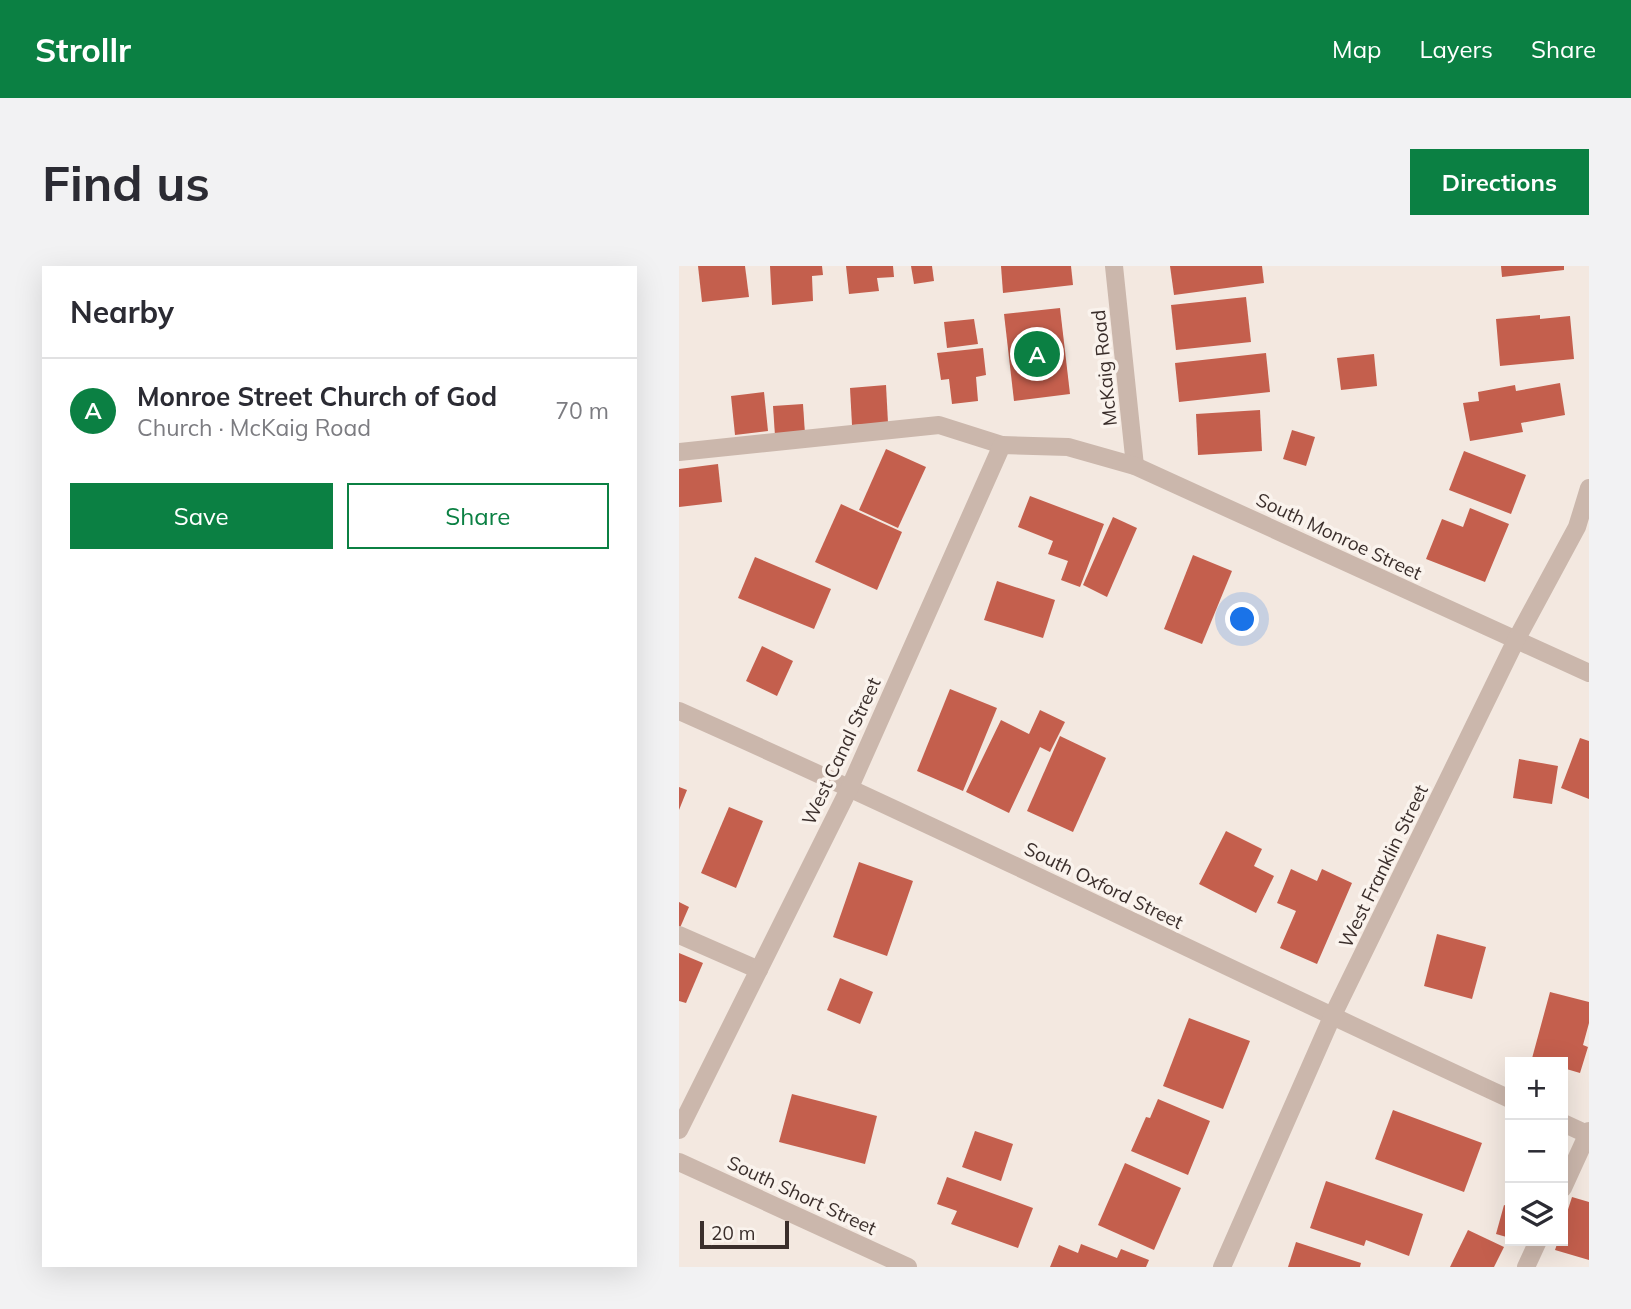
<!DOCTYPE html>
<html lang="en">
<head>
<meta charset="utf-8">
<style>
  body { margin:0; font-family:Mulish,sans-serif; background:#f2f2f3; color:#2b2b33 }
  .controls { position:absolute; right:21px; bottom:21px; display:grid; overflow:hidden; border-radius:0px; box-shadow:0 7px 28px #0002 }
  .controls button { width:63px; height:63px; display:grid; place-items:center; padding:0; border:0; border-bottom:2px solid #e1e1e2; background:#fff; color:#2b2b33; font:35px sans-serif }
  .scale { position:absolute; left:21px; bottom:18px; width:89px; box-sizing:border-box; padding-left:7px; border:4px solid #3a2e2b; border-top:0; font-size:19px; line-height:24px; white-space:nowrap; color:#3a2e2b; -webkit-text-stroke:5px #faf3ed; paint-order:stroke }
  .you { position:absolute; left:564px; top:354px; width:24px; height:24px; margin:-18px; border:5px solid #fff; border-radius:50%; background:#1a73e8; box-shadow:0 0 0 10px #1a73e833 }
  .badge { display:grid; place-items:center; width:46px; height:46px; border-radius:50%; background:#0b8043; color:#fff; font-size:23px; font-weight:700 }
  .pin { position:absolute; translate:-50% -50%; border:4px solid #fff; box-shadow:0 2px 7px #0006 }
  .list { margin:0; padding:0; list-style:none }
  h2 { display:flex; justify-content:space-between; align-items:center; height:91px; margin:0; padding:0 28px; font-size:30px }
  h2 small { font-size:23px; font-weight:400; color:#7c7c81 }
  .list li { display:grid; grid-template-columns:46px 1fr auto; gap:21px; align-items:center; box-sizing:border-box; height:105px; padding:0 28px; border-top:2px solid #e1e1e2 }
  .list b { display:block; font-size:26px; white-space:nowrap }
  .list p { margin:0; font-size:23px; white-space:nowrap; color:#7c7c81 }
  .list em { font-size:23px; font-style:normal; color:#7c7c81 }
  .actions { display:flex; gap:14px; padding:21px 28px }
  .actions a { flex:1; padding:16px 0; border:2px solid #0b8043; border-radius:0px; text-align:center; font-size:24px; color:#0b8043 }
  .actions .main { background:#0b8043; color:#fff }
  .icon { flex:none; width:38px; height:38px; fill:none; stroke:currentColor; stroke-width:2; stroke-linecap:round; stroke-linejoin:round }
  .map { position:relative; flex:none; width:910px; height:1001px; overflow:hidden; border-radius:0px }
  header { display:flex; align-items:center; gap:42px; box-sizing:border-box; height:98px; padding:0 35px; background:#0b8043; color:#fff }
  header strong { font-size:33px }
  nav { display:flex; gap:38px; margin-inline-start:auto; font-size:24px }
  .intro { display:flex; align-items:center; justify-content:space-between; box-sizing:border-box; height:168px; padding:0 42px }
  h1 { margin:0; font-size:49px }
  .button { padding:18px 32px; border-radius:0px; background:#0b8043; color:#fff; font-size:24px; font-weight:700 }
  main { display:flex; gap:42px; padding:0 42px }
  aside { flex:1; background:#fff; border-radius:0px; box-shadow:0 7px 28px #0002 }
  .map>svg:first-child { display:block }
  .building { fill:#c45f4d }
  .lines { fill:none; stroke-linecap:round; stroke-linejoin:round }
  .minor { stroke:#cbb7ac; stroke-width:18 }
  .labels { text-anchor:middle; stroke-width:7; stroke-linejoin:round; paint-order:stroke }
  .street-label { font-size:19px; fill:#3a2e2b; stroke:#faf3ed }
</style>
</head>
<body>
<header>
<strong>Strollr</strong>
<nav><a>Map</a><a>Layers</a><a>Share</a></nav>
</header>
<div class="intro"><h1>Find us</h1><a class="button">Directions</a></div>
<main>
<aside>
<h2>Nearby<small></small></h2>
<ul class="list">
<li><span class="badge">A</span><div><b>Monroe Street Church of God</b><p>Church · McKaig Road</p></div><em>70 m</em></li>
</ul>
<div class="actions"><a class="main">Save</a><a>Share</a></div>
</aside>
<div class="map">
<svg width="910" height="1001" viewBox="0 0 910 1001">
  <rect width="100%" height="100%" fill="#f3e8e0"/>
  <g class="building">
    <polygon points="19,0 66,0 70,31 23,36"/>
    <polygon points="91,0 143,0 144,9 133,10 134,35 93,39"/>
    <polygon points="167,0 214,0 215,11 198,12 200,25 170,28"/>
    <polygon points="232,0 253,0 255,15 235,18"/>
    <polygon points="322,0 392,0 394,19 324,27"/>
    <polygon points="491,0 583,0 585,17 495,29"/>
    <polygon points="822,0 885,0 885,4 823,11"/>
    <polygon points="567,31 572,76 497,84 492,39"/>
    <polygon points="381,42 391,128 335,135 325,48"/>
    <polygon points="861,49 861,53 891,50 895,93 821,100 817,53"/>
    <polygon points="295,53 299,78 268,82 265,56"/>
    <polygon points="304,82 307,109 297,111 299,135 273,138 270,113 262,114 258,87"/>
    <polygon points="587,87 591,126 500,136 496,97"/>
    <polygon points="695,88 698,120 662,124 658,92"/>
    <polygon points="881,117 886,149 842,157 844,166 791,175 784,137 800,135 799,126 836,119 837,125"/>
    <polygon points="207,119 209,157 173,159 171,122"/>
    <polygon points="85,126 89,165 56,169 52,130"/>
    <polygon points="124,138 126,168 96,170 94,140"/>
    <polygon points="581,144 583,185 519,189 517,148"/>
    <polygon points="613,164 636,171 627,200 604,193"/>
    <polygon points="207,183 247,201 219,262 180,244"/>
    <polygon points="785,185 847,209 832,248 770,224"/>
    <polygon points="39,198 43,236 0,241 0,203"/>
    <polygon points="351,230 425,258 401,321 382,314 389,295 369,288 374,275 339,261"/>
    <polygon points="162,238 223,266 198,324 136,296"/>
    <polygon points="791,242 830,258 806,316 747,293 763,253 784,261"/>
    <polygon points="434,251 458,262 428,331 404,319"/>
    <polygon points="514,289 553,305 523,378 485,363"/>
    <polygon points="76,291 152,323 135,363 59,332"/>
    <polygon points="318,315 376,334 364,372 305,354"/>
    <polygon points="83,380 114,395 98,430 67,415"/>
    <polygon points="271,423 318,442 284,525 238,505"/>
    <polygon points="361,444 386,456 371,486 361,481 330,547 287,526 322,454 350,468"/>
    <polygon points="381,470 427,492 394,566 348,545"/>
    <polygon points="901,472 910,475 910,533 882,522"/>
    <polygon points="840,493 879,500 873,538 834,532"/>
    <polygon points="0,521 8,524 0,544"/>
    <polygon points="50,541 84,555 57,622 22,607"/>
    <polygon points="547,565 583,583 575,600 595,610 577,647 520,618"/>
    <polygon points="180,596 234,615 208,690 154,671"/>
    <polygon points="612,603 638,615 643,603 673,617 638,698 601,682 617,645 598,637"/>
    <polygon points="0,636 10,641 0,664"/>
    <polygon points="758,668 807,681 793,733 745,720"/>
    <polygon points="0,687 24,697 7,737 0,735"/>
    <polygon points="161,712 194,726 181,758 148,744"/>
    <polygon points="871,726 910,736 910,757 904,779 909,781 901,807 884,802 884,796 852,796"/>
    <polygon points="510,752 571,775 544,843 484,820"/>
    <polygon points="113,828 198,850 186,898 100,876"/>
    <polygon points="479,833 531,855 509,909 452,885 467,851 471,852"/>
    <polygon points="714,844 803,877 785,926 696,893"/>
    <polygon points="296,865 334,878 322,915 283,901"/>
    <polygon points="446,897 502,922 475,984 419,959"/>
    <polygon points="268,911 354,942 339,982 272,958 278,945 258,938"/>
    <polygon points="647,915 744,948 730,990 687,974 685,980 631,962"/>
    <polygon points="893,931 910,936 910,994 876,984 879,975 884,975 884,959"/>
    <polygon points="825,939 831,941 831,972 817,968"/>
    <polygon points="789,964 825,981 815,1001 771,1001"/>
    <polygon points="617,976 682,997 681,1001 609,1001"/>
    <polygon points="402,978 438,992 442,983 470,994 467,1001 371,1001 380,979 399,987"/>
  </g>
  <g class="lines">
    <g class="minor">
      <polyline points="435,0 456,200"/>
      <polyline points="0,186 260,159 323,179"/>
      <path d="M0,445C279,569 553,705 831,833"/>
      <polyline points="0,669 80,704"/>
      <polyline points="884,857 910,869"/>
      <polyline points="0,864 171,521 323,179 389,181 456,200 910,407"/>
      <polyline points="0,896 229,1001"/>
      <polyline points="884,922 910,865"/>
      <polyline points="543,1001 653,751 837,374 898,261 910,222"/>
      <polyline points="847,1001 859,975"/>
    </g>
  </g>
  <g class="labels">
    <g class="street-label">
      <text transform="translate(425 102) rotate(-96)" y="7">McKaig Road</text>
      <text transform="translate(660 270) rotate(25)" y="7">South Monroe Street</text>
      <text transform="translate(162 485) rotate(-65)" y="7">West Canal Street</text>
      <text transform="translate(704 600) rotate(-64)" y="7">West Franklin Street</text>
      <text transform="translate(425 619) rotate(26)" y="7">South Oxford Street</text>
      <text transform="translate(123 929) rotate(25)" y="7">South Short Street</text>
    </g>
  </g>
</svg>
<div class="controls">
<button>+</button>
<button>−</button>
<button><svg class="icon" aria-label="layers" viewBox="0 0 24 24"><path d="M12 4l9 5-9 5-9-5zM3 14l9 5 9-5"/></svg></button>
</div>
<div class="scale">20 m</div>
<div class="you"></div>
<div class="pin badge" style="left:358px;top:88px">A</div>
</div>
</main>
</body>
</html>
